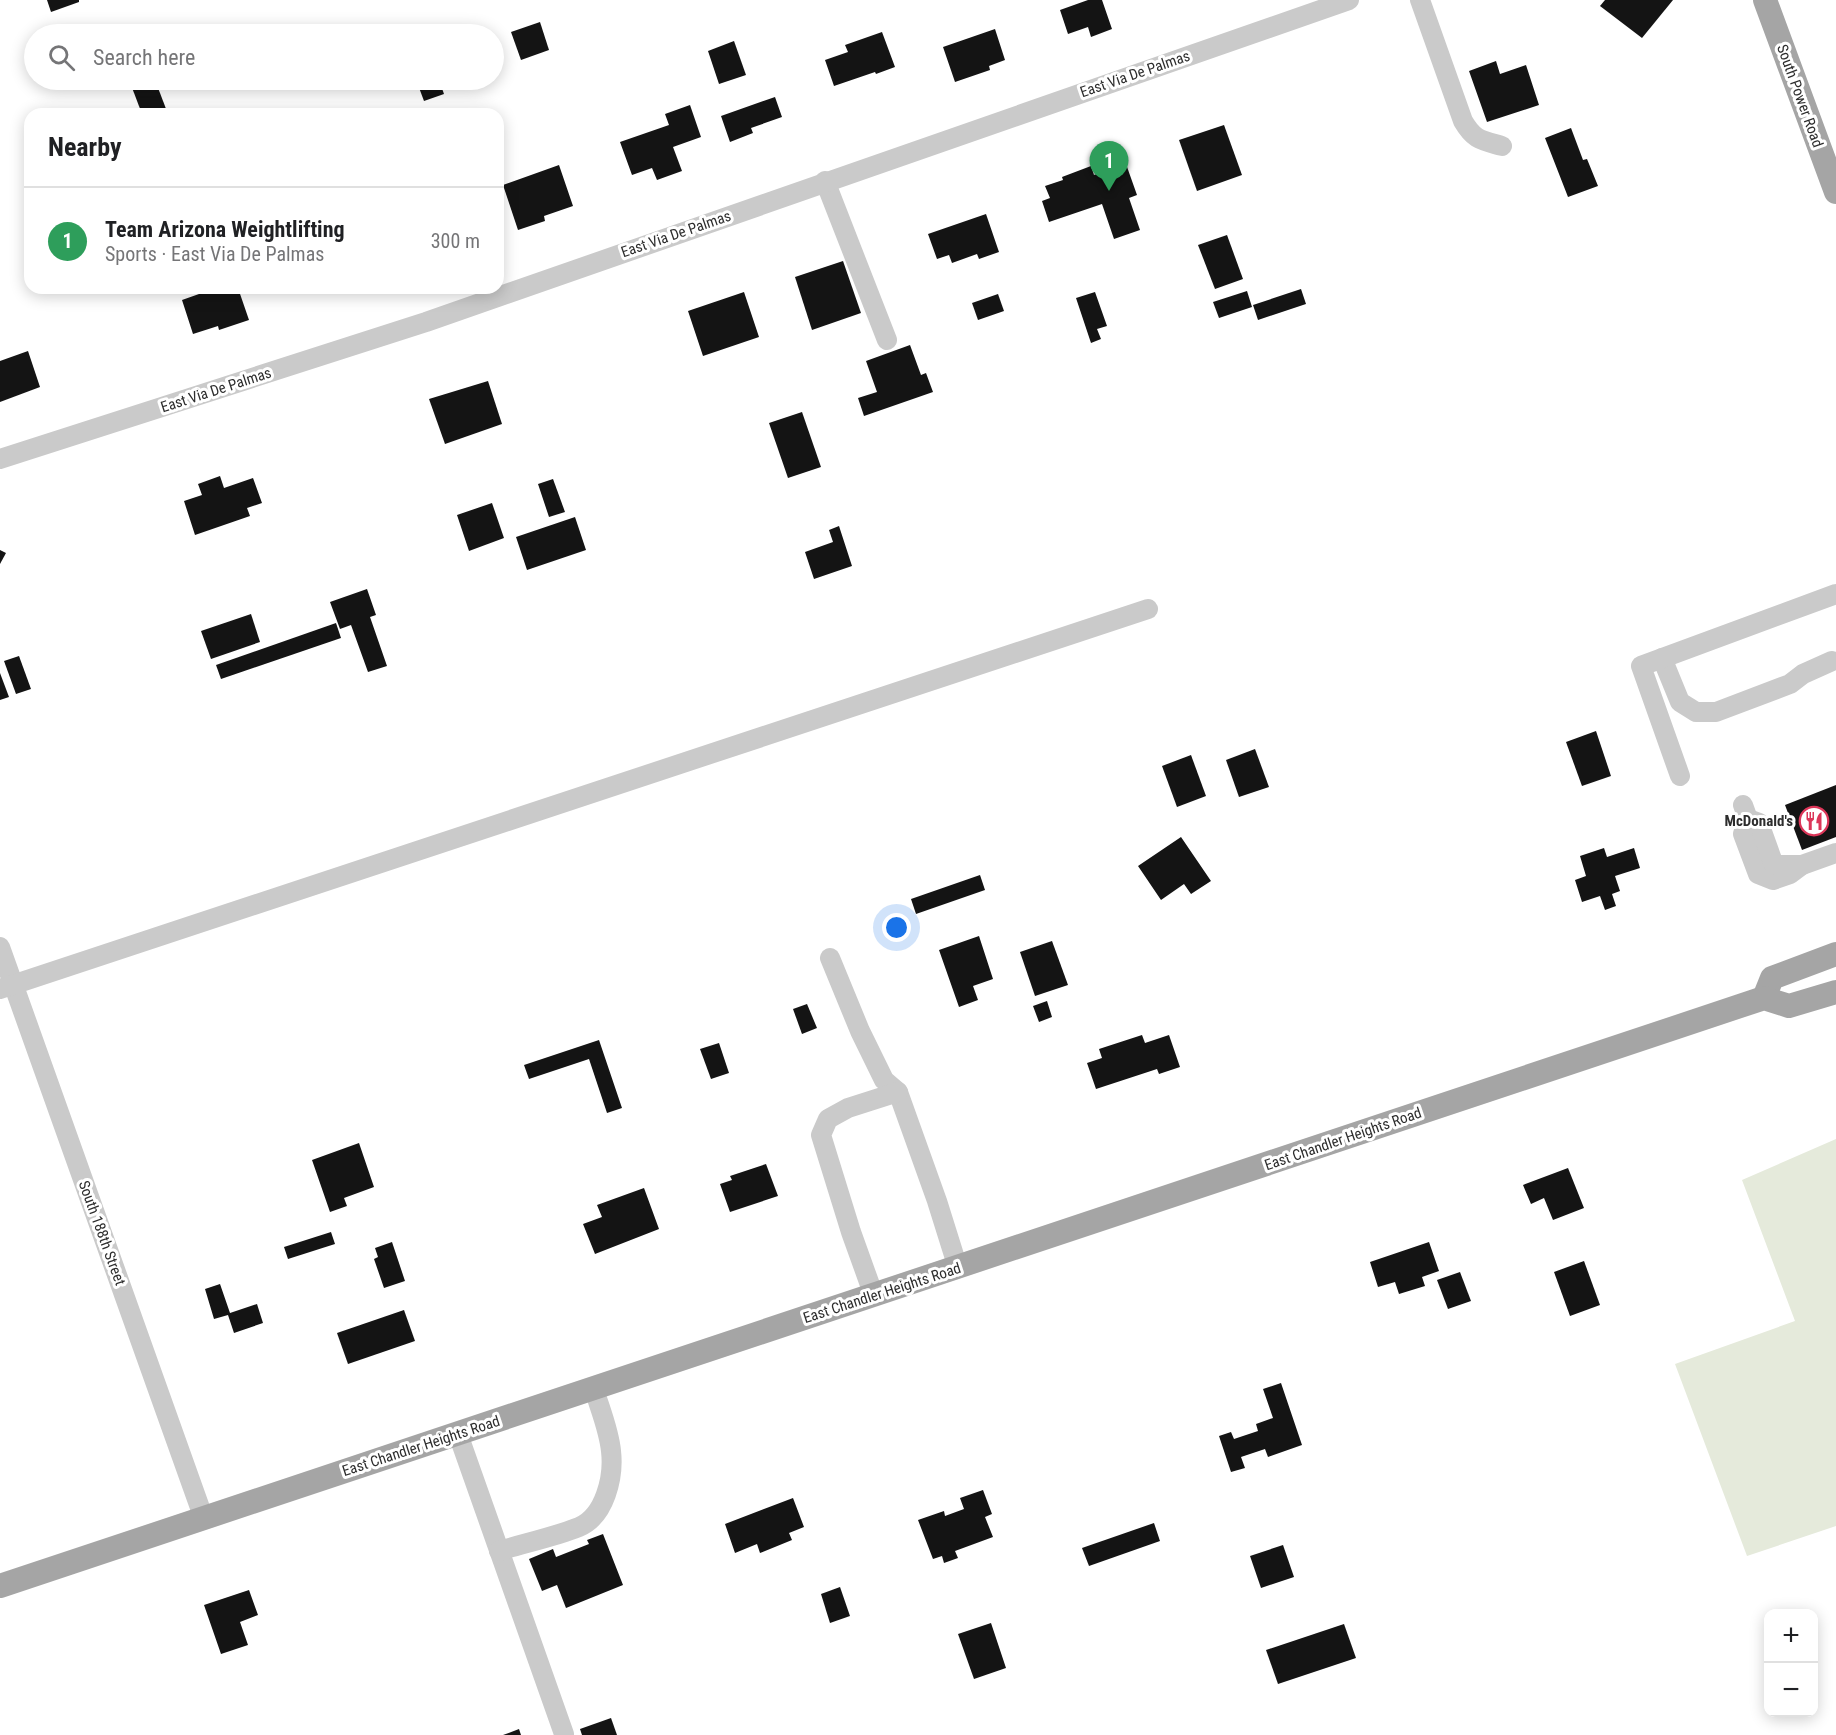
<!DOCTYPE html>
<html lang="en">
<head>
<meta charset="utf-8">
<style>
  body { margin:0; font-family:"Roboto Condensed",sans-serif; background:#f2f2f2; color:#202124 }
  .controls { position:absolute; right:18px; bottom:18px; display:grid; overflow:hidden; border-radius:12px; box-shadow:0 3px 15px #0003 }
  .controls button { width:54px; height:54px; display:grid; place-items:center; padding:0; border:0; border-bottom:2px solid #e0e0e0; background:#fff; color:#202124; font:30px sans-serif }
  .you { position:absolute; left:897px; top:928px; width:21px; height:21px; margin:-15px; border:4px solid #fff; border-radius:50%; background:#1a73e8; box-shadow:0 0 0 9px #1a73e833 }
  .badge { display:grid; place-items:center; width:39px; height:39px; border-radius:50%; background:#dc3659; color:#fff; font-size:20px; font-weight:700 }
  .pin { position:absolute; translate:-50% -50px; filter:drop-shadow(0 2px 3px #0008) }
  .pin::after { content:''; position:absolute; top:32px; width:21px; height:18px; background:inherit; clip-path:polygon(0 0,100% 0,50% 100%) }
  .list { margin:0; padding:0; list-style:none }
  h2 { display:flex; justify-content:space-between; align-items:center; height:78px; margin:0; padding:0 24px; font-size:26px }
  h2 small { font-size:20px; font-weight:400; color:#757577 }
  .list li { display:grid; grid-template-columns:39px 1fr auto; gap:18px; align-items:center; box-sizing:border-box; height:108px; padding:0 24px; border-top:2px solid #e0e0e0 }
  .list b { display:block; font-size:22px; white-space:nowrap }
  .list p { margin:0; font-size:20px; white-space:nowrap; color:#757577 }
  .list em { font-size:20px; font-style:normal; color:#757577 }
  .icon { flex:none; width:33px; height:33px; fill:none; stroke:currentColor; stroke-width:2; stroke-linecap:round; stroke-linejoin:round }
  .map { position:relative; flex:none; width:1836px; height:1735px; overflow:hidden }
  .search { position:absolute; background:#fff; box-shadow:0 3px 15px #0003; left:24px; top:24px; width:480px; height:66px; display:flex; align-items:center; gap:15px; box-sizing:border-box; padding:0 21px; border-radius:33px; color:#757577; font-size:22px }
  .panel { position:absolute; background:#fff; box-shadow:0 3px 15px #0003; left:24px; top:108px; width:480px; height:186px; border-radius:18px }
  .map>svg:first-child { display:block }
  .green { fill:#e5eadb }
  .building { fill:#141414 }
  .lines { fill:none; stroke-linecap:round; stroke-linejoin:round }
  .minor { stroke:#cacaca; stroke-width:20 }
  .major { stroke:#a5a5a5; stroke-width:24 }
  .labels { text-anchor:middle; stroke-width:6; stroke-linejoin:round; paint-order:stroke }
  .street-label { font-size:15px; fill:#2d2d2d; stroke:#fff }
  .poi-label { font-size:15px; font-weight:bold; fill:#2d2d2d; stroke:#fff; text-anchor:end }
</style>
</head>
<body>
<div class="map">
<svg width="1836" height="1735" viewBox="0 0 1836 1735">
  <rect width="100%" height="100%" fill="#fff"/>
  <polygon class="green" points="1836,1139 1836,1526 1747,1556 1675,1364 1795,1321 1742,1180"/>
  <g class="building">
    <polygon points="47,0 79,0 79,2 51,12"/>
    <polygon points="1088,0 1102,0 1112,29 1091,37 1088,27 1068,34 1060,10"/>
    <polygon points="1605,0 1673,0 1642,38 1600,6"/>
    <polygon points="540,22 549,50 521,60 511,32"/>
    <polygon points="995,29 1005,60 989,66 990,70 955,82 943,47"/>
    <polygon points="882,32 895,67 876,74 875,72 834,86 825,60 848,52 845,45"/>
    <polygon points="734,41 746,75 719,84 708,51"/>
    <polygon points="1496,61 1500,74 1526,65 1539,105 1487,122 1469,71"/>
    <polygon points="145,80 155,80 168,114 142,114 131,85"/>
    <polygon points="410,80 425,80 412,84"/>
    <polygon points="431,80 439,80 444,94 424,101 418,85"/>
    <polygon points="775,97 782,117 751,128 753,133 730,142 721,116"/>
    <polygon points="690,105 701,137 673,147 682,171 657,180 652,168 632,175 620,142 669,125 665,114"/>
    <polygon points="1224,125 1242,175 1197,191 1179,140"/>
    <polygon points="1571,128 1583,160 1587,159 1598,186 1568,197 1545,138"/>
    <polygon points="1126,164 1137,195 1129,198 1140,230 1114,239 1102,204 1049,222 1042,201 1050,198 1045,186 1063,180 1062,177 1091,166 1094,175"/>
    <polygon points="559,165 573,206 544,216 545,221 518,230 503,185"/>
    <polygon points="986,214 999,252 979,259 977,254 952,263 949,255 937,259 928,234"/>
    <polygon points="1227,235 1243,279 1215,289 1198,245"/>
    <polygon points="843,261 861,313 812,330 795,277"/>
    <polygon points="216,288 238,288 249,320 219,330 218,326 193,334 182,300"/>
    <polygon points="302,288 322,288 304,294"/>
    <polygon points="1301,289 1306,304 1258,320 1253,305"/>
    <polygon points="1247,291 1252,307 1219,318 1213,302"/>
    <polygon points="744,292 759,337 703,356 688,311"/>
    <polygon points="1095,292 1107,326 1097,329 1101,339 1091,343 1076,298"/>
    <polygon points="998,294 1004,311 978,320 972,303"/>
    <polygon points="910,345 921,375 926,373 933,392 864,416 858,398 877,392 866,361"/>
    <polygon points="28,351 40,387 0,402 0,361"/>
    <polygon points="488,381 502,424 445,444 429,399"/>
    <polygon points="802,412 821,467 788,478 769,423"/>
    <polygon points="220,476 224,488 253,478 262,503 247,508 250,516 195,535 184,501 202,495 198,484"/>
    <polygon points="553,479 565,512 549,517 538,484"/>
    <polygon points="492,503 504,538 469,551 457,515"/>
    <polygon points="575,517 586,550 527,570 516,537"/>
    <polygon points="839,526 852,566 814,579 805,552 833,542 829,530"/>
    <polygon points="0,550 6,553 0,564"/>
    <polygon points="367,589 376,615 370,617 387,666 368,672 351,625 340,629 330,602"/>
    <polygon points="251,614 260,642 211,659 201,631"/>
    <polygon points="336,623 341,638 221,679 216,665"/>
    <polygon points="19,656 31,689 16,694 4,661"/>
    <polygon points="0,673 9,697 0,700"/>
    <polygon points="1596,731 1611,776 1582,786 1566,742"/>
    <polygon points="1255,749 1269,787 1239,797 1226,760"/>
    <polygon points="1191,755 1206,796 1177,807 1162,766"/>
    <polygon points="1836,785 1836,837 1802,850 1785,805"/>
    <polygon points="1181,837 1211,881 1191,894 1184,884 1161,900 1138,866"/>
    <polygon points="1604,848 1607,857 1634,848 1640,868 1615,876 1620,891 1612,894 1616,906 1605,910 1600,896 1582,902 1575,880 1586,876 1580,856"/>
    <polygon points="980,875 985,890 916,914 911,899"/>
    <polygon points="979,936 993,979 973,986 978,1000 959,1007 939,950"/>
    <polygon points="1052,941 1068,985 1035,996 1020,952"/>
    <polygon points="1047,1001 1052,1017 1039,1022 1033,1006"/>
    <polygon points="807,1004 817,1028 802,1034 793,1009"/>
    <polygon points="1142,1035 1145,1043 1169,1035 1180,1067 1159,1074 1157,1069 1096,1089 1087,1063 1102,1058 1099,1049"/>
    <polygon points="599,1040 622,1108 607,1113 589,1059 529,1079 524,1065"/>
    <polygon points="719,1043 729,1073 711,1079 700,1049"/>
    <polygon points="359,1143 374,1187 344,1198 347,1206 330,1212 312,1160"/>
    <polygon points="766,1164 778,1196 730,1212 720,1184 732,1180 730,1176"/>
    <polygon points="1568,1168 1584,1208 1553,1220 1544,1198 1531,1204 1523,1185"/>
    <polygon points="644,1188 659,1229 595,1254 583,1224 602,1217 597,1205"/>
    <polygon points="331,1232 335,1244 288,1259 284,1247"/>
    <polygon points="392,1242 405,1281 384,1288 374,1259 378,1257 375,1248"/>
    <polygon points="1429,1242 1439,1271 1422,1277 1425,1286 1399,1294 1395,1282 1378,1287 1370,1262"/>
    <polygon points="1584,1261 1600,1305 1570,1316 1554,1272"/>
    <polygon points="1460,1272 1471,1301 1448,1309 1437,1280"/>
    <polygon points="220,1284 230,1313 257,1304 263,1323 234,1333 228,1315 214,1319 205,1289"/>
    <polygon points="404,1310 415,1341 348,1364 337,1333"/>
    <polygon points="1281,1383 1302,1445 1268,1457 1265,1449 1241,1457 1245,1468 1231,1472 1219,1436 1231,1432 1234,1439 1258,1431 1256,1424 1273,1418 1263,1389"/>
    <polygon points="983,1490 992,1514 985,1517 993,1537 955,1551 958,1558 944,1563 942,1556 933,1559 918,1520 944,1511 945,1516 964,1509 960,1498"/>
    <polygon points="793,1498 804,1527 789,1533 792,1540 760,1553 757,1544 735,1553 725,1524"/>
    <polygon points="1154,1523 1160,1541 1089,1566 1082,1548"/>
    <polygon points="603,1534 623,1585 566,1608 557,1585 542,1591 529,1559 553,1549 556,1557 589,1544 587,1540"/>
    <polygon points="1283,1545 1294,1577 1261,1588 1250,1556"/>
    <polygon points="840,1587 850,1616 830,1623 821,1594"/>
    <polygon points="249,1590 258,1615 240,1622 248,1645 221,1654 204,1605"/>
    <polygon points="991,1623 1006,1668 974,1679 958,1634"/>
    <polygon points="1344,1624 1356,1658 1278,1684 1266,1650"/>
    <polygon points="611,1718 617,1735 582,1735 580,1729"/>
    <polygon points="519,1729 521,1735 503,1735"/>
  </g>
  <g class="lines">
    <g class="minor">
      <path d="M1420,0L1463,121C1474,140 1481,140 1502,146"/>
      <polyline points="825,181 887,340"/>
      <polyline points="0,459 426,322 1349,0"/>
      <polyline points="1662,658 1680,702 1696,712 1716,712 1790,684 1803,674 1832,661"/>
      <polyline points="1680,776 1641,666 1836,594"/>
      <polyline points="1743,805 1748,819 1743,834 1758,874 1773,880 1790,874 1802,865"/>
      <polyline points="1748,819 1759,823 1774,865 1802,865 1836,853"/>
      <polyline points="0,947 204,1519"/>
      <polyline points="830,958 860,1031 884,1080 898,1092 937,1201 958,1268"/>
      <polyline points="0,989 1148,609"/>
      <polyline points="874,1296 851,1232 821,1135 828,1119 848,1108 898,1092"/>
      <polyline points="458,1434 564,1734"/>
      <path d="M499,1551C525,1543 554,1537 579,1527C605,1516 614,1477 611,1451C609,1430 600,1409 594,1389"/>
    </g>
    <g class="major">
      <polyline points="1765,0 1836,192"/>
      <polyline points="1764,998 1772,978 1836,954"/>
      <polyline points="0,1586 1764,998 1789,1006 1836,992"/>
    </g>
  </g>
  <defs>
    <g id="restaurant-ring" transform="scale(1.5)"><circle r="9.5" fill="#fff" stroke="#dc3659" stroke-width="1.5"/><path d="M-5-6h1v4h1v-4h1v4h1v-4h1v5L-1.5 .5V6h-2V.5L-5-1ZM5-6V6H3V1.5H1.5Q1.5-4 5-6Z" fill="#dc3659"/></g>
  </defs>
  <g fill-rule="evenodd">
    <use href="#restaurant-ring" x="1814" y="821"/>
  </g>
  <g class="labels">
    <g class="street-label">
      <text transform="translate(1135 74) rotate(-19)" y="5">East Via De Palmas</text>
      <text transform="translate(1800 96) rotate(70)" y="5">South Power Road</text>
      <text transform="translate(676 234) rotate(-19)" y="5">East Via De Palmas</text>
      <text transform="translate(216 390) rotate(-18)" y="5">East Via De Palmas</text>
      <text transform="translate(1343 1139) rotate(-19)" y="5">East Chandler Heights Road</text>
      <text transform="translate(102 1233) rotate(70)" y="5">South 188th Street</text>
      <text transform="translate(882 1293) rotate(-18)" y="5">East Chandler Heights Road</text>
      <text transform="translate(421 1446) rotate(-18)" y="5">East Chandler Heights Road</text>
    </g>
    <g class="poi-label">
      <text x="1793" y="826">McDonald's</text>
    </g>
  </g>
</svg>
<div class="controls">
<button>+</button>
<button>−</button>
</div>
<div class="you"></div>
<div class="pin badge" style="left:1109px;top:191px;background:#2e9e5b">1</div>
<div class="search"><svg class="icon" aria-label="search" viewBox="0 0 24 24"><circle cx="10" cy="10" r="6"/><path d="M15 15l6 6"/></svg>Search here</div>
<section class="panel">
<h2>Nearby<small></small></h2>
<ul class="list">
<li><span class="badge" style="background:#2e9e5b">1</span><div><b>Team Arizona Weightlifting</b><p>Sports · East Via De Palmas</p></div><em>300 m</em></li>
</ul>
</section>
</div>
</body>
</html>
